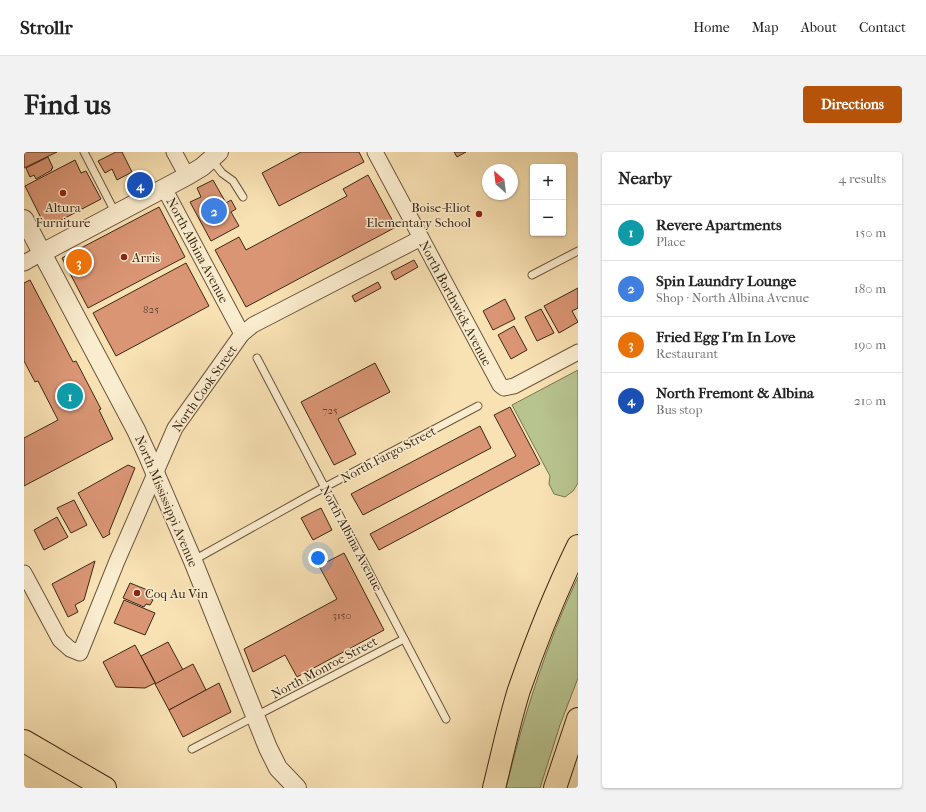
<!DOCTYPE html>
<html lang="en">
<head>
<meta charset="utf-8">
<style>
  body { margin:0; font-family:"IM FELL French Canon",serif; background:#f2f2f2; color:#222 }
  .controls { position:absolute; right:12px; top:12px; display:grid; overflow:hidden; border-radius:4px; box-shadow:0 1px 3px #0004 }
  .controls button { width:36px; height:36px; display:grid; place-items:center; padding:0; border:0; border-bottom:1px solid #e0e0e0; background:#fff; color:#222; font:20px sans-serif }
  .compass { position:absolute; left:458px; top:12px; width:36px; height:36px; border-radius:50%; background:#fff; box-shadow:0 1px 3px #0004; rotate:332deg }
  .you { position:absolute; left:294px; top:406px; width:14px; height:14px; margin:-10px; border:3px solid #fff; border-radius:50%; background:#1a73e8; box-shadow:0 0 0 6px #1a73e833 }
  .badge { display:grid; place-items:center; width:26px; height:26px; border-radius:50%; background:#b45309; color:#fff; font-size:13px; font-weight:700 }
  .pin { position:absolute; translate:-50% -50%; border:2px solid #fff; box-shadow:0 1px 4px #0006 }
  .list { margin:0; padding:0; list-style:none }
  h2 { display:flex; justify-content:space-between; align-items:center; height:52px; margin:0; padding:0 16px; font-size:17px }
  h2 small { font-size:13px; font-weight:400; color:#767676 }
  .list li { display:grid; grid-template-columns:26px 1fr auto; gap:12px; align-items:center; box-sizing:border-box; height:56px; padding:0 16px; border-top:1px solid #e0e0e0 }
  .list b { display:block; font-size:15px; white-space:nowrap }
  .list p { margin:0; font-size:13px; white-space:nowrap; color:#767676 }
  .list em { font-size:13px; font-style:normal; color:#767676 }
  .map { position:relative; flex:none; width:554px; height:636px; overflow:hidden; border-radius:4px }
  header { display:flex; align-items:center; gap:24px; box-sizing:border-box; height:56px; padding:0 20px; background:#fff; border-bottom:1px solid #e0e0e0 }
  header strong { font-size:19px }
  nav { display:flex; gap:22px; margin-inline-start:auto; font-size:14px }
  .intro { display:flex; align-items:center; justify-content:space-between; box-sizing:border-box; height:96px; padding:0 24px }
  h1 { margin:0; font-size:28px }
  .button { padding:10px 18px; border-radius:4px; background:#b45309; color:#fff; font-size:14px; font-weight:700 }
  main { display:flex; gap:24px; padding:0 24px }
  aside { flex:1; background:#fff; border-radius:4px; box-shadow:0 1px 3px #0004 }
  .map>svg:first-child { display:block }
  .green { fill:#b8c490; stroke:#7a7652 }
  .building { fill:#d99574; stroke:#3d2815 }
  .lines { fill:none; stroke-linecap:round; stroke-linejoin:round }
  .service-casing { stroke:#6c563c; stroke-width:9 }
  .minor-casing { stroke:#6c563c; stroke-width:17 }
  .tertiary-casing { stroke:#6c563c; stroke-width:20 }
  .motorway-casing { stroke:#3d2815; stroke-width:24 }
  .service { stroke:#faecce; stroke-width:7 }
  .minor { stroke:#faecce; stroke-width:15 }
  .tertiary { stroke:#faecce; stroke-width:18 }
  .motorway { stroke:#f8e1b3; stroke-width:22 }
  .poi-dot { fill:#8f2418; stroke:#faecce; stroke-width:1.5 }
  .labels { text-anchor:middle; stroke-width:3; stroke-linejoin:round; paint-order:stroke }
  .number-label { font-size:11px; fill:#64432d }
  .poi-label { font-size:13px; fill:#3d2815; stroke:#faecce; text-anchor:start }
  .street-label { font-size:13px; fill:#3d2815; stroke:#faecce }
</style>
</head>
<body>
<header>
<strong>Strollr</strong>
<nav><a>Home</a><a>Map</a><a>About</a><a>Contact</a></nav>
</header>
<div class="intro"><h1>Find us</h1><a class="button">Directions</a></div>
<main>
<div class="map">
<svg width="554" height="636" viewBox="0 0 554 636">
  <rect width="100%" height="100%" fill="#f8e1b3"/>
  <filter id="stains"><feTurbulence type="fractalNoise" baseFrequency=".005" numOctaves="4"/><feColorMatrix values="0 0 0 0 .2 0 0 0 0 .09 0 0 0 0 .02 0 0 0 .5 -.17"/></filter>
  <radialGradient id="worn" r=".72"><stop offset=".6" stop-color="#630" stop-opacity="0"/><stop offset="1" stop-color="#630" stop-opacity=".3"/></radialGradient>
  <g class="green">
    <polygon points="554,218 554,331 549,339 541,345 530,342 525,332 526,324 488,253"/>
    <path d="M554,425V526L536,573L516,636H482C499,566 523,490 554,425Z"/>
  </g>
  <g class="building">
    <polygon points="1,0 33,0 0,16 0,1"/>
    <polygon points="92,0 98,0 108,20 93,28 88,17 81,21 74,9"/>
    <polygon points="277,0 335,0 340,10 255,54 238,21"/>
    <polygon points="430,0 442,0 433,5"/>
    <polygon points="24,5 29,16 27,17 28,18 12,27 10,23 6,25 2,16"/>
    <polygon points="51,8 57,21 62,19 77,47 22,76 1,34"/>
    <polygon points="344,23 372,75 222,155 191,98 215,85 222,98 323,44 319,37"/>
    <polygon points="189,28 202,51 207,48 212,57 207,60 215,74 187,89 166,50 177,45 173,36"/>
    <polygon points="135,55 161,105 64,156 38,106"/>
    <polygon points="390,108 394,115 371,128 367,120"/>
    <polygon points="162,111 185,154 92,204 69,161"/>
    <polygon points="6,128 49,210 52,209 77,257 75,258 89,287 0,334 0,286 34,268 14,229 11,230 0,209 0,131"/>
    <polygon points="354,130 357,136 331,150 328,144"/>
    <polygon points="554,136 554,156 548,159 554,170 535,181 520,154"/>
    <polygon points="481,147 491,167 469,178 459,159"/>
    <polygon points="517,157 530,181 513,189 501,165"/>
    <polygon points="490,174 503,198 487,207 474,183"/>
    <polygon points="351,211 366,240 314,267 332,302 310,313 277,250"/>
    <polygon points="486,255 516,312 355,398 346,382 492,304 470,263"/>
    <polygon points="456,274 467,296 339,363 327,342"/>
    <polygon points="104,313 111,316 85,380 86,382 79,386 54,341"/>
    <polygon points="50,348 63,373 47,381 33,356"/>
    <polygon points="297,356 308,378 289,388 277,366"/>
    <polygon points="33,365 44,385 20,398 10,378"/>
    <polygon points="320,401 360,478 273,525 261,503 229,520 220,497 313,447 295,414"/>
    <polygon points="71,409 60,448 51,453 54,460 44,465 28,432"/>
    <polygon points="106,431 126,439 123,445 129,448 126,453 122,452 120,455 99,446"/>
    <polygon points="100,448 131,461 121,483 90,471"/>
    <polygon points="144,490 159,518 132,532 117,504"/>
    <polygon points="111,493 131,531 121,536 92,535 79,510"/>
    <polygon points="169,512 182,538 145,558 131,532"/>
    <polygon points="195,531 207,560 159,585 145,558"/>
  </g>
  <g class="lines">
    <g class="service-casing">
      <g id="service">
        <polyline points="60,0 92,62"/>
        <polyline points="187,7 198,21 209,29 219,45"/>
        <polyline points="508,123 554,99"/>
        <polyline points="233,206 422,567"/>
        <polyline points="170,408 288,342 454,254"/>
        <polyline points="168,597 380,487"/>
      </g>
    </g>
    <g class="minor-casing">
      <g id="minor">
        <polyline points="150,0 163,24"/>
        <polyline points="351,0 476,233 480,236 490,234 554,200"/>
        <polyline points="140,36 218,182"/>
        <polyline points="0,111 18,101"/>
        <polyline points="0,421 36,488 46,497 56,501 93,409 151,276 218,182 229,173 397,86"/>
      </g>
    </g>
    <g class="tertiary-casing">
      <g id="tertiary">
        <polyline points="0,67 112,278 123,302 169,409 244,596 254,616 273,636"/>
        <polyline points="18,101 163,24 178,15 195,0"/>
      </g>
    </g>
    <g class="motorway-casing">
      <g id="motorway">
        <polyline points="0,589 81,636"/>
        <path d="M470,636C478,604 485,570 495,538C512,489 531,441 554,394"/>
        <polyline points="531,636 554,567"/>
      </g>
    </g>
    <use href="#service" class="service"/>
    <use href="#minor" class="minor"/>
    <use href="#tertiary" class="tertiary"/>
    <use href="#motorway" class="motorway"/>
  </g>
  <g class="poi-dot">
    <circle cx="39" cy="41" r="4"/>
    <circle cx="455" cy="62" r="4"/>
    <circle cx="100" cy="105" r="4"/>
    <circle cx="113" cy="441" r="4"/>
  </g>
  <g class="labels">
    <g class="number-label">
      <text x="127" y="161">825</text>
      <text x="306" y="262">725</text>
      <text x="318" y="467">3150</text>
    </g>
    <g class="poi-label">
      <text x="39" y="60" text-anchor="middle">Altura<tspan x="39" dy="15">Furniture</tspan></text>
      <text x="447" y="60" text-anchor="end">Boise-Eliot<tspan x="447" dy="15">Elementary School</tspan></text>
      <text x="108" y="110">Arris</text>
      <text x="121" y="446">Coq Au Vin</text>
    </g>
    <g class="street-label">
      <text transform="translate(174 98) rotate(62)" y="5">North Albina Avenue</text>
      <text transform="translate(432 151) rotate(62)" y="5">North Borthwick Avenue</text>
      <text transform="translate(180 236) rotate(-55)" y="5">North Cook Street</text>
      <text transform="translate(364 302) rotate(-28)" y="5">North Fargo Street</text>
      <text transform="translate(143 349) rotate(67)" y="5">North Mississippi Avenue</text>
      <text transform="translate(328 386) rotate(62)" y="5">North Albina Avenue</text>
      <text transform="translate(300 515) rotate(-28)" y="5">North Monroe Street</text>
    </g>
  </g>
  <rect width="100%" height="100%" filter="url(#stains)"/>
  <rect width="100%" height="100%" fill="url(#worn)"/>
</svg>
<div class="controls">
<button>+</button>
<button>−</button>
</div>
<svg class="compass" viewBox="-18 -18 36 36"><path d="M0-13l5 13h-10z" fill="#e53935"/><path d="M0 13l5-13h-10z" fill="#767676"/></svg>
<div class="you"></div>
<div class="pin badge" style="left:46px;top:244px;background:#0f9aa8">1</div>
<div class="pin badge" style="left:190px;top:59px;background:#3f7fe0">2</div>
<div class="pin badge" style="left:55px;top:110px;background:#e8710a">3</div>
<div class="pin badge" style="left:116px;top:33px;background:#1a4fb4">4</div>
</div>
<aside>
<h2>Nearby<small>4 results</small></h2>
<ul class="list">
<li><span class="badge" style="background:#0f9aa8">1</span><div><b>Revere Apartments</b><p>Place</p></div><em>150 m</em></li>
<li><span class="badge" style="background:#3f7fe0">2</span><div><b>Spin Laundry Lounge</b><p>Shop · North Albina Avenue</p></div><em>180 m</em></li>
<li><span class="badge" style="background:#e8710a">3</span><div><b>Fried Egg I'm In Love</b><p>Restaurant</p></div><em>190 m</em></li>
<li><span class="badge" style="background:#1a4fb4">4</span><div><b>North Fremont &amp; Albina</b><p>Bus stop</p></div><em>210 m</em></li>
</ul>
</aside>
</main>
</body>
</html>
